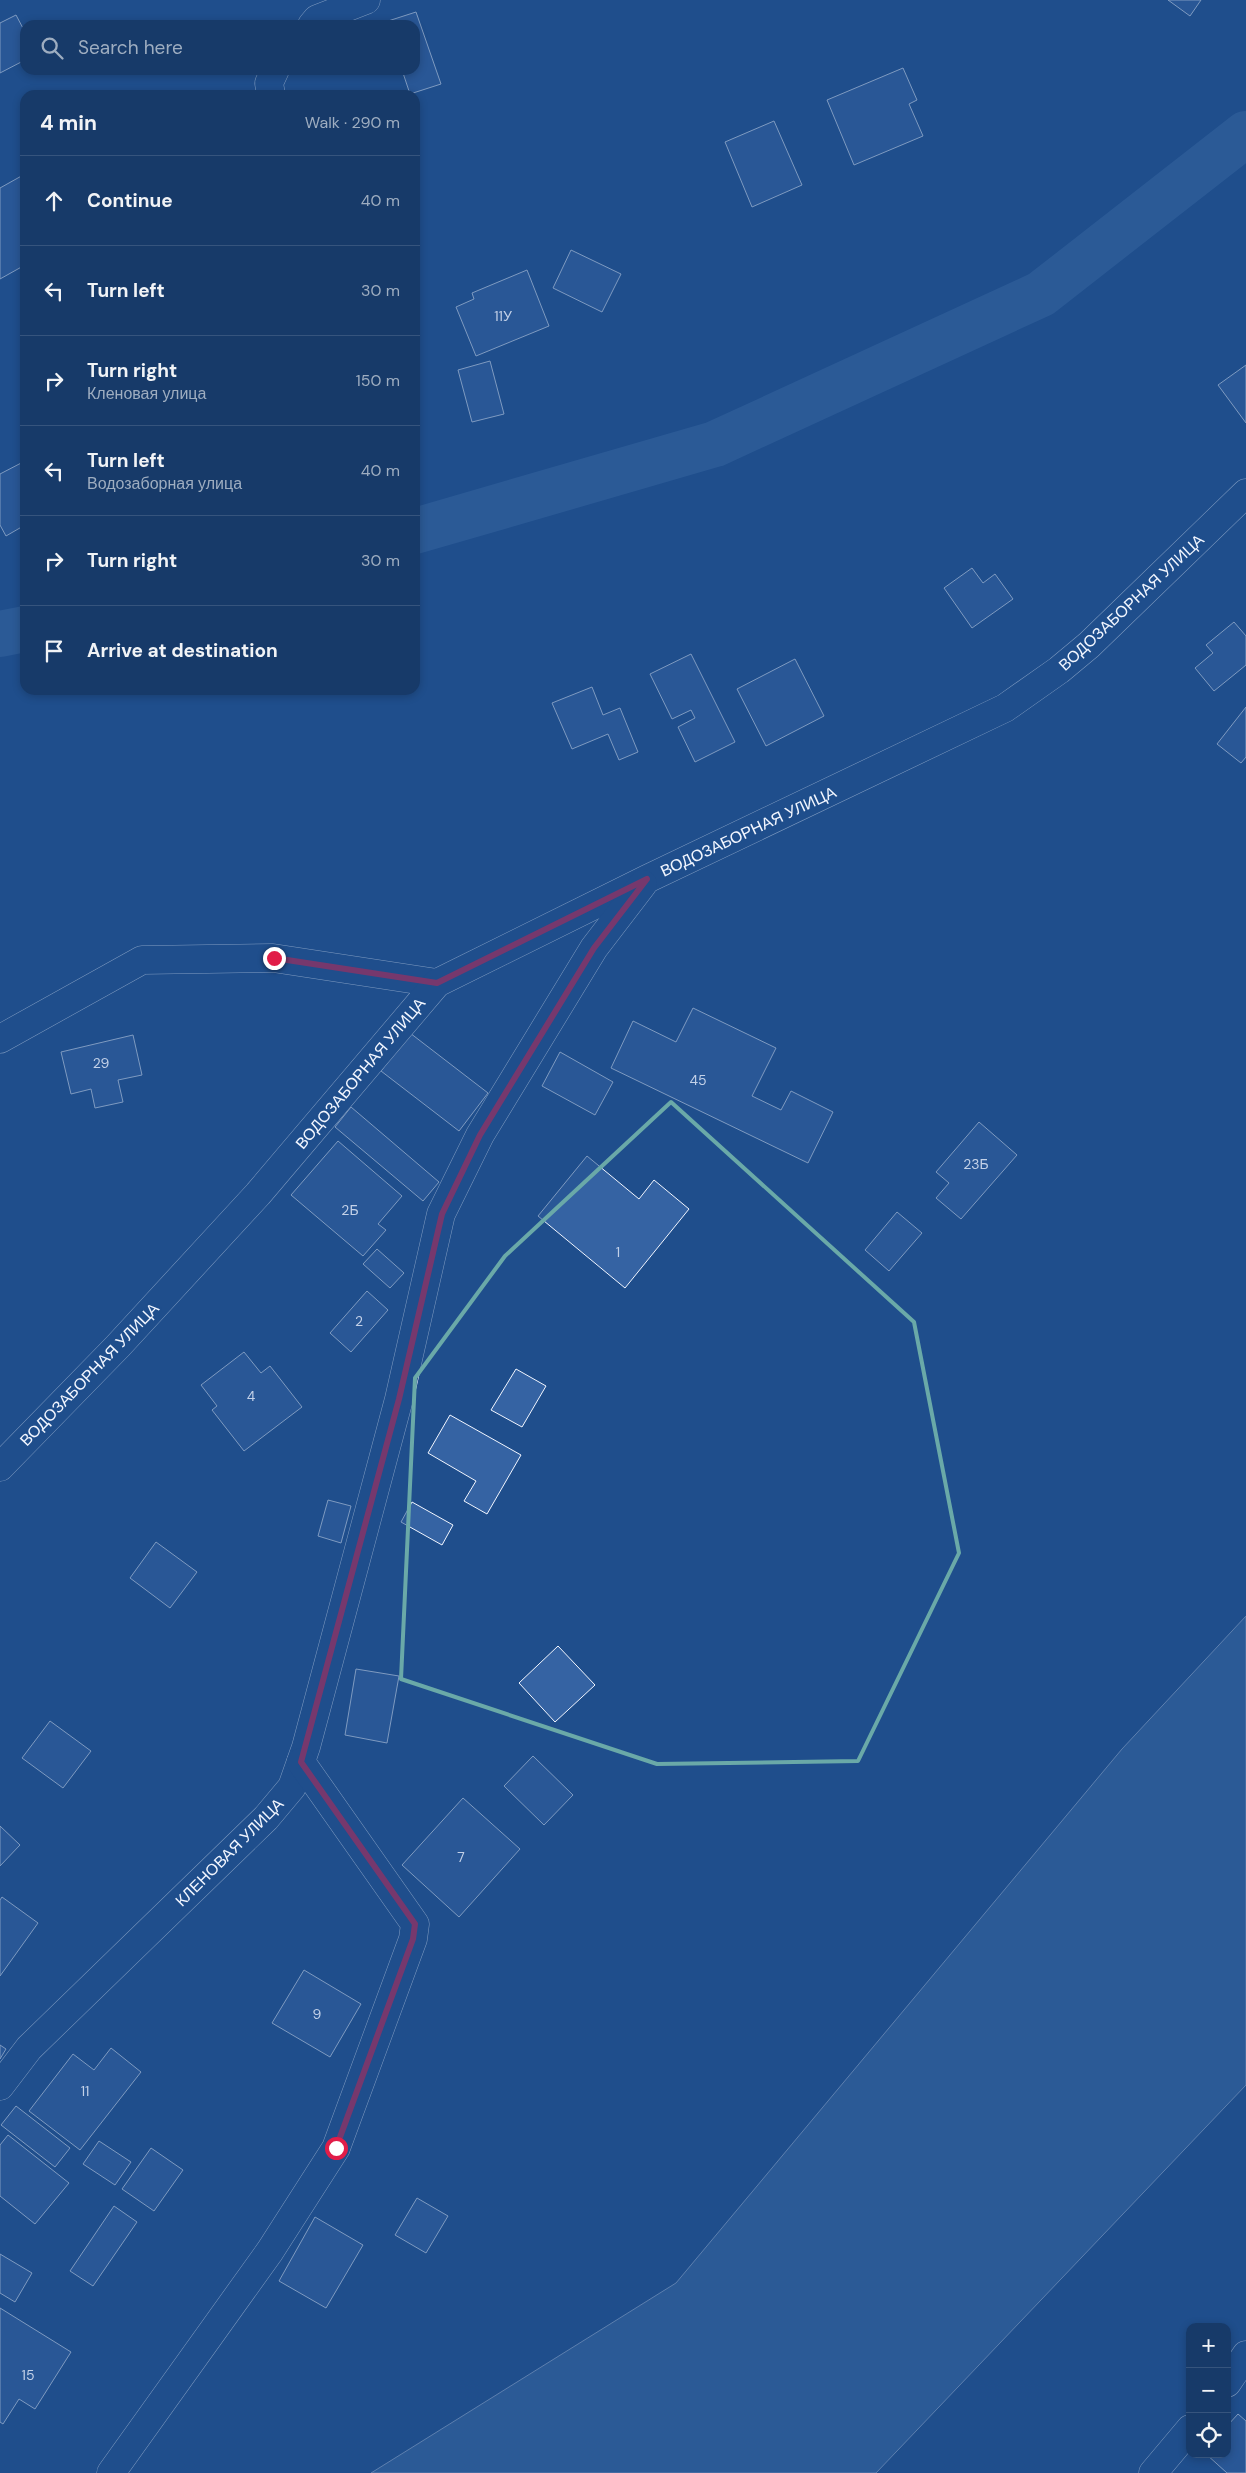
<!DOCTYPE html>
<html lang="en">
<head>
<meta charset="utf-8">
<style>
  body { margin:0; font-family:"DM Sans",sans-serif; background:#244571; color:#f1f3f6 }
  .controls { position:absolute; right:15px; bottom:15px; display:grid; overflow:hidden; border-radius:10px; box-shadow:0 2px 8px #0003 }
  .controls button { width:45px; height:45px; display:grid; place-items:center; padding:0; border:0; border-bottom:1px solid #36547d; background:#173a69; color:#f1f3f6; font:25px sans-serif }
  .stop { position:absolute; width:15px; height:15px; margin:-11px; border:4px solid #e11d48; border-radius:50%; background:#fff }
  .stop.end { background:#e11d48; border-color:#fff; box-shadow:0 1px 5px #0008 }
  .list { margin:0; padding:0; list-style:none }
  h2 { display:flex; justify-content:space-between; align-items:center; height:65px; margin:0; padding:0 20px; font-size:21px }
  h2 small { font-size:16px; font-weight:400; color:#9eadc0 }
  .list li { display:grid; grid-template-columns:32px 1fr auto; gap:15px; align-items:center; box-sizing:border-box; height:90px; padding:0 20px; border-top:1px solid #36547d }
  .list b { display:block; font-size:19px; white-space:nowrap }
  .list p { margin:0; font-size:16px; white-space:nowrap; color:#9eadc0 }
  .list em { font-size:16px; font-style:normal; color:#9eadc0 }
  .icon { flex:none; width:28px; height:28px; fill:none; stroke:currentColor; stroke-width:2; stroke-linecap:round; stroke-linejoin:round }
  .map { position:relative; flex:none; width:1246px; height:2473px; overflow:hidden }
  .search { position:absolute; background:#173a69; box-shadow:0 2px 8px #0003; left:20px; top:20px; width:400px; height:55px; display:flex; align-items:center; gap:12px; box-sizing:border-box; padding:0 18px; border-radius:15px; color:#9eadc0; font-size:19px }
  .panel { position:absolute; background:#173a69; box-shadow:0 2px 8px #0003; left:20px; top:90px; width:400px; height:605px; border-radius:15px }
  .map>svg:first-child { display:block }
  .water { fill:#3b69a3; stroke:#a8bbd7 }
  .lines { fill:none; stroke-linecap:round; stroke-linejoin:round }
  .canal { stroke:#3b69a3; stroke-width:46 }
  .building { fill:#3563a3; stroke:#f2f6ff }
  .minor-casing { stroke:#f2f6ff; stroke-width:29 }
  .minor { stroke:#1f4e8c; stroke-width:28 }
  .route { stroke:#e11d48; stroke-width:6 }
  .marked { fill:none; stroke:#6aa9a8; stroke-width:4; stroke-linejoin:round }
  .labels { text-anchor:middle; stroke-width:4; stroke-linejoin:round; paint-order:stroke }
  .number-label { font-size:14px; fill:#c3d1e8 }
  .street-label { font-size:16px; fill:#f2f6ff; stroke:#1f4e8c }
</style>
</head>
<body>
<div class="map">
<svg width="1246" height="2473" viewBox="0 0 1246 2473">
  <rect width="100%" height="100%" fill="#1f4e8c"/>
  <polygon class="water" points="1246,1616 1246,2085 876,2473 371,2473 676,2283 1122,1749"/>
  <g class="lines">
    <g class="canal">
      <polyline points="415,531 715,444 1041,294 1246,134"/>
      <polyline points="0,634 25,629"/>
    </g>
  </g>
  <g class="building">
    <polygon points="1168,0 1201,0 1190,16"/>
    <polygon points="416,12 441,84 410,94 402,70 415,70 415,25 386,25 385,22"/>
    <polygon points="16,15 25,32 25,60 0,73 0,23"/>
    <polygon points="203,21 204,25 171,25"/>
    <polygon points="903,68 917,100 909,104 923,136 854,165 827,100"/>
    <polygon points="774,121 802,185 752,207 725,142"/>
    <polygon points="25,174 25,265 0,279 0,188"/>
    <polygon points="571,250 621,274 602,312 553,288"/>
    <polygon points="527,270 549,326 476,356 456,307 474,299 472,293"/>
    <polygon points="490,361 504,414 472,422 458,370"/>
    <polygon points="1246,365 1246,423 1218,385"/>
    <polygon points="25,461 25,525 6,536 0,525 0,474"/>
    <polygon points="972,568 983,583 995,574 1013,599 972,628 944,588"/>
    <polygon points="1234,622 1246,636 1246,665 1214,691 1195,668 1213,653 1206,645"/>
    <polygon points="691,654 735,742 695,762 678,727 695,718 691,710 672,719 650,674"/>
    <polygon points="795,659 824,716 766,746 737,689"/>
    <polygon points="592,687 603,715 620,708 638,752 619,760 608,734 572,749 552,703"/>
    <polygon points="1246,707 1246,757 1241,763 1217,744"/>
    <polygon points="693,1008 776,1048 752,1096 781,1110 791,1091 833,1112 808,1163 611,1068 633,1021 676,1042"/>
    <polygon points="410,1033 488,1093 459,1131 381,1071"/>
    <polygon points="133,1035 142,1075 118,1080 123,1102 95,1108 91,1089 71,1094 61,1052"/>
    <polygon points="560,1052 613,1082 595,1115 542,1086"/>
    <polygon points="351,1107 439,1182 423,1201 335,1127"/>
    <polygon points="979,1122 1017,1155 961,1219 936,1198 949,1183 936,1172"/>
    <polygon points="338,1141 402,1196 378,1224 386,1230 363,1256 291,1195"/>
    <polygon points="587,1156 639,1199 654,1180 689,1209 625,1288 538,1216"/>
    <polygon points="897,1212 922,1233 889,1271 865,1250"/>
    <polygon points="377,1249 404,1273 390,1288 363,1264"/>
    <polygon points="367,1291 388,1310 351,1352 330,1333"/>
    <polygon points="244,1352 261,1373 270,1366 302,1407 244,1451 212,1410 217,1406 201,1385"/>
    <polygon points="516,1369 546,1386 522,1427 491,1410"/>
    <polygon points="450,1415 521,1455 487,1514 464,1501 476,1481 428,1453"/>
    <polygon points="328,1500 351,1506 341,1543 318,1536"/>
    <polygon points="412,1502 453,1525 442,1545 401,1522"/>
    <polygon points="156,1542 197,1572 170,1608 130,1578"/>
    <polygon points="558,1646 595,1685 555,1722 519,1683"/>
    <polygon points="356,1669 399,1676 387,1743 345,1735"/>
    <polygon points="50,1721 91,1751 63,1788 22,1758"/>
    <polygon points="533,1756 573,1795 544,1825 504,1786"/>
    <polygon points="463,1798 520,1849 459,1917 402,1865"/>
    <polygon points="0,1826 20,1845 0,1866"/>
    <polygon points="2,1897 38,1923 0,1976 0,1900"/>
    <polygon points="304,1970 361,2004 330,2057 272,2023"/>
    <polygon points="0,2045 6,2049 0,2059"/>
    <polygon points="111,2048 141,2072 80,2150 29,2111 73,2054 94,2070"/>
    <polygon points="16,2106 70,2148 55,2167 1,2125"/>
    <polygon points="8,2135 69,2183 35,2224 0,2196 0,2145"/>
    <polygon points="99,2141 131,2162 115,2185 83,2164"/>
    <polygon points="151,2148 183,2170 154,2211 122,2189"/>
    <polygon points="417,2198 448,2216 426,2253 395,2235"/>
    <polygon points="114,2206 137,2222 93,2286 70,2271"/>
    <polygon points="315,2217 363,2245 326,2308 279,2281"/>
    <polygon points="0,2254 32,2273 15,2302 0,2293"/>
    <polygon points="0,2308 71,2352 35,2409 19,2399 3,2424 0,2422"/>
    <polygon points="1238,2414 1246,2421 1246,2473 1227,2473 1206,2454 1227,2454 1227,2426"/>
  </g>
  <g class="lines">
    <g class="minor-casing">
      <g id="minor">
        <polyline points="312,25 317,19 366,0"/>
        <polyline points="271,95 269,83 275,70"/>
        <polyline points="0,1039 142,960 273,958 437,983"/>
        <polyline points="0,1467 118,1346 258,1194 437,983 647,879 1005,708 1059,670 1089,645 1246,493"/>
        <polyline points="0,2086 29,2048 266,1818 292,1787 306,1747 399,1399 441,1214 480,1135 594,948 643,884"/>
        <polyline points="1227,2383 1246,2355"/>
        <polyline points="111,2473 270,2251 336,2148 413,1939 415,1924 301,1762"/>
        <polyline points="1153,2473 1190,2429"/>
      </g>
    </g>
    <use href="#minor" class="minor"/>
  </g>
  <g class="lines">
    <polyline class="route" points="274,958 437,983 647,879 594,948 480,1135 442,1214 399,1399 301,1762 415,1924 413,1939 336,2148"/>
  </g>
  <path d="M0 0H1246V2473H0ZM671,1102L914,1322L959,1553L858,1761L657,1764L401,1679L415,1378L505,1256Z" fill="#1f4e8c" fill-opacity=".55" fill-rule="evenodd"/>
  <path class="marked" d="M671,1102L914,1322L959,1553L858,1761L657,1764L401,1679L415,1378L505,1256Z"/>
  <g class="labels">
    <g class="number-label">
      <text x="503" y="321">11У</text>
      <text x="101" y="1068">29</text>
      <text x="698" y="1085">45</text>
      <text x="976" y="1169">23Б</text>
      <text x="350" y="1215">2Б</text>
      <text x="618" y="1257">1</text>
      <text x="359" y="1326">2</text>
      <text x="251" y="1401">4</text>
      <text x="461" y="1862">7</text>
      <text x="317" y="2019">9</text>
      <text x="85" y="2096">11</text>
      <text x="28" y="2380">15</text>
    </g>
    <g class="street-label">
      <text transform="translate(1131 602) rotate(-43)" y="6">ВОДОЗАБОРНАЯ УЛИЦА</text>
      <text transform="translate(748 831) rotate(-25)" y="6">ВОДОЗАБОРНАЯ УЛИЦА</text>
      <text transform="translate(360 1073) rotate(-50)" y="6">ВОДОЗАБОРНАЯ УЛИЦА</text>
      <text transform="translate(89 1374) rotate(-46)" y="6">ВОДОЗАБОРНАЯ УЛИЦА</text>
      <text transform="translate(229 1852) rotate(-45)" y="6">КЛЕНОВАЯ УЛИЦА</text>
    </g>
  </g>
</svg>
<div class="controls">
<button>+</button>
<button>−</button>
<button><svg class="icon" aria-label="locate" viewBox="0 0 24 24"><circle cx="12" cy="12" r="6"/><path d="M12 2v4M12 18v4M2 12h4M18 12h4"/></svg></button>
</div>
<div class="stop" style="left:336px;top:2148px"></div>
<div class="stop end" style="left:274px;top:958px"></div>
<div class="search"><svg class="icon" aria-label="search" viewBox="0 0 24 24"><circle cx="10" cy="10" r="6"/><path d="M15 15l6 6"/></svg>Search here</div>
<section class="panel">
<h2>4 min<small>Walk · 290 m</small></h2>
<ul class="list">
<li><svg class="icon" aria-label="ahead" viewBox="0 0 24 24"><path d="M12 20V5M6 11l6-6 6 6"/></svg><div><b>Continue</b></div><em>40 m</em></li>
<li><svg class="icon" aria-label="left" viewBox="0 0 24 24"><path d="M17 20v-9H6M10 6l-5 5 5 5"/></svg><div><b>Turn left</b></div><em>30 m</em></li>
<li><svg class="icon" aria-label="right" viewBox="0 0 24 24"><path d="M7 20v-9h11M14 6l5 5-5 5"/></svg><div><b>Turn right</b><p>Кленовая улица</p></div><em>150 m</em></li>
<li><svg class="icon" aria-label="left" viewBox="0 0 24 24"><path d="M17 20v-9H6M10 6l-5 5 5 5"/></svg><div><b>Turn left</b><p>Водозаборная улица</p></div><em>40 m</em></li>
<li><svg class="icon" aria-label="right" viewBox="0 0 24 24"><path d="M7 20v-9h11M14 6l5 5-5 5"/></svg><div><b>Turn right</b></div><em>30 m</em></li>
<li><svg class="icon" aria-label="arrive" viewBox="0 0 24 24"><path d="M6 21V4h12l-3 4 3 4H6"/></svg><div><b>Arrive at destination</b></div></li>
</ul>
</section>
</div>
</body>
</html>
